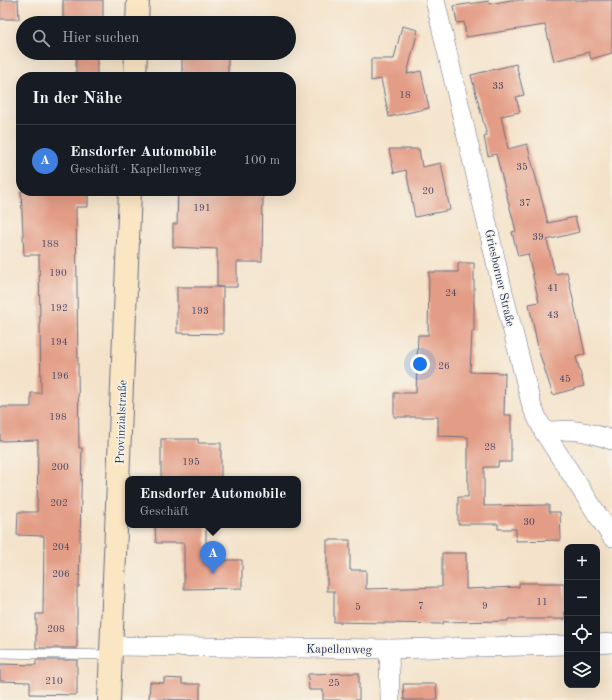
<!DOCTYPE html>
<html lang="de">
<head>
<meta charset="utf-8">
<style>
  body { margin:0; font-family:"Old Standard TT",serif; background:#20242c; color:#f1f3f6 }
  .controls { position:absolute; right:12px; bottom:12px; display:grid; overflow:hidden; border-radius:8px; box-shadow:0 4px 16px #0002 }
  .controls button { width:36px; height:36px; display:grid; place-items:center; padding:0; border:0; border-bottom:1px solid #363941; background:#171b24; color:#f1f3f6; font:20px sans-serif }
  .you { position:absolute; left:420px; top:364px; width:14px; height:14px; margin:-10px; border:3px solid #fff; border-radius:50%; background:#1a73e8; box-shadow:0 0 0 6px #1a73e833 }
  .badge { display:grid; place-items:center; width:26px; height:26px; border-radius:50%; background:#0f766e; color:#fff; font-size:13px; font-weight:700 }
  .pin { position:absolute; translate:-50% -33px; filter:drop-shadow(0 1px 2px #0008) }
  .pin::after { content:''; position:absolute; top:21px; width:14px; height:12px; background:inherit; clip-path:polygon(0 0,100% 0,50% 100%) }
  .popup { position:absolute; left:125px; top:476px; width:176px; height:52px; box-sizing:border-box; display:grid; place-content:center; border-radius:8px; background:#171b24; filter:drop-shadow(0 1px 3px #0005); font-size:13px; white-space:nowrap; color:#9ea1a6 }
  .popup b { font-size:15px; color:#f1f3f6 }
  .popup::after { content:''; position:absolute; left:50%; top:100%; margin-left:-8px; border:8px solid transparent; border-top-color:#171b24 }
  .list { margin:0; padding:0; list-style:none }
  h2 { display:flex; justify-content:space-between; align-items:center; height:52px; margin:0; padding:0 16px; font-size:17px }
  h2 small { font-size:13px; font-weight:400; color:#9ea1a6 }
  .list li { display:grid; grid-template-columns:26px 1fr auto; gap:12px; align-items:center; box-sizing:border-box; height:72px; padding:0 16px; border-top:1px solid #363941 }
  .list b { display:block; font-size:15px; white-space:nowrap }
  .list p { margin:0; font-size:13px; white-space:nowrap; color:#9ea1a6 }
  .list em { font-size:13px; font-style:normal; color:#9ea1a6 }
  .icon { flex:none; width:22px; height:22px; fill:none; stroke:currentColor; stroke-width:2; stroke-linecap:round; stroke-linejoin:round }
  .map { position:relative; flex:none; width:612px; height:700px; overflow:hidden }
  .search { position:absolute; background:#171b24; box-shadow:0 4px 16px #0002; left:16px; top:16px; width:280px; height:44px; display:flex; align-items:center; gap:10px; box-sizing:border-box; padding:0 14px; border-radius:22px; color:#9ea1a6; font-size:15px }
  .panel { position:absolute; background:#171b24; box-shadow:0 4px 16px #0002; left:16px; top:72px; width:280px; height:124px; border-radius:16px }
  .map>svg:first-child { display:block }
  .building { fill:#e39c85 }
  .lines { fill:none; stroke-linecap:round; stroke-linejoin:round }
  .lane-casing { stroke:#676e84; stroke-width:10 }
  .street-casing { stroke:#676e84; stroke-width:20 }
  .secondary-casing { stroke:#676e84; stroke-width:24 }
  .lane { stroke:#fff; stroke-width:9 }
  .street { stroke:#fff; stroke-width:19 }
  .secondary { stroke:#fbe6c4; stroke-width:22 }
  .labels { text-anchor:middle; stroke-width:3; stroke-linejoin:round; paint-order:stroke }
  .number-label { font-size:10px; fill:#4d4a68 }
  .street-label { font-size:12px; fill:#1b2f5e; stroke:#f7f3e8 }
</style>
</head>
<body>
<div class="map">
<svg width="612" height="700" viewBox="0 0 612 700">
  <rect width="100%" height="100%" fill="#f7f3e8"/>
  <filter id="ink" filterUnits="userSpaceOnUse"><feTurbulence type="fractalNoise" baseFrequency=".025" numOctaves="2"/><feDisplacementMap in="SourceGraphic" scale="8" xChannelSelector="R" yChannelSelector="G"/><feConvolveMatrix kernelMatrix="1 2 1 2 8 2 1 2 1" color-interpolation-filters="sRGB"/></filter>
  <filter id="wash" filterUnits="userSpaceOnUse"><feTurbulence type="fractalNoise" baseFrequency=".012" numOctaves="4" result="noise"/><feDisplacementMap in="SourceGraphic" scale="16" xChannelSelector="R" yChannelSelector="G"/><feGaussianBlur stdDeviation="0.9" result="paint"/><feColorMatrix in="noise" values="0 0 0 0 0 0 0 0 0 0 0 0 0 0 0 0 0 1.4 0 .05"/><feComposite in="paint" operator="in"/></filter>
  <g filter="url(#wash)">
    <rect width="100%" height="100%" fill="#f4e3ca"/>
    <g id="blocks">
      <g class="building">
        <polygon points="0,0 18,0 19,19 0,19"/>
        <rect x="63" y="0" width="40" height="23"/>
        <polygon points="511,0 612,0 612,53 591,59 589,52 554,61 545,25 466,37 464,22 457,23 454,6 489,1 490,4"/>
        <polygon points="402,26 418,30 407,74 421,71 429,108 389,117 381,79 371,81 371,59 394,59"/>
        <rect x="76" y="53" width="21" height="24"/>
        <rect x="182" y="53" width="46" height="24"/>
        <polygon points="516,64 524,95 516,97 520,112 501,116 508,149 527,144 548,223 575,217 579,232 547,240 555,274 567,272 585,354 576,357 584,386 553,395 539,352 529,304 539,302 528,254 518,256 512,232 516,231 496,154 488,156 484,137 487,136 471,75"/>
        <polygon points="389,149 419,149 422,167 441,163 450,210 415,217 406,170 394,173"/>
        <polygon points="21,191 88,191 88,207 76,207 79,448 82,448 79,587 77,587 77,648 36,648 36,614 43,614 44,536 17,535 18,512 37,512 38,440 0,441 0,407 31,407 31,393 41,393 39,255 24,255"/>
        <polygon points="178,191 263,191 262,262 237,262 237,287 217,287 217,249 173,247 173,224 177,224"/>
        <polygon points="458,263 474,263 474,331 472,331 470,372 505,373 504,415 511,415 511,462 498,462 498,467 484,467 484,506 549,505 549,512 560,512 561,540 516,541 516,529 498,529 498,524 458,524 458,497 468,497 468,437 438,436 438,417 394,417 394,393 416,393 418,335 428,335 429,272 458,272"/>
        <polygon points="177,287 223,287 223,334 177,333"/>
        <polygon points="161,439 198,439 198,443 221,443 221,479 161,479"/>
        <polygon points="155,525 206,525 206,560 242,560 242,588 184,589 184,543 156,543"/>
        <polygon points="327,540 350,540 350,570 366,570 366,589 442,587 442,553 466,553 466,589 519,587 519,583 564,583 565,619 508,619 508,621 443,622 443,624 334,622 334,591 327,591"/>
        <polygon points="36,660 77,660 77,695 30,694 30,682 0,681 0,664 36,665"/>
        <polygon points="359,673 359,700 323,700 323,690 309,690 308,674"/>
        <polygon points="164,678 182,679 182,684 200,684 200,700 149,699 150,682 164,683"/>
        <polygon points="403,684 436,684 437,700 404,700"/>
      </g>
    </g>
  </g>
  <g filter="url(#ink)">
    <use href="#blocks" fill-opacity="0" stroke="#676e84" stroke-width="1"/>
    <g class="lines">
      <g class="lane-casing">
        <polyline id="lane" points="0,653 111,655"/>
      </g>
      <g class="street-casing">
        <g id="street">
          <polyline points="435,0 503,292 532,407 544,432 612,537"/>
          <path d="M544,432C571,428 586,431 612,440"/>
          <polyline points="597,644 612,643"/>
          <polyline points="112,646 389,649 567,645"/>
          <polyline points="389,649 390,700"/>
        </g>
      </g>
      <g class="secondary-casing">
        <g id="secondary">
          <polyline points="137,23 138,0"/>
          <polyline points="135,77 136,53"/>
          <polyline points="109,700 130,191"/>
        </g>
      </g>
      <use href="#lane" class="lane"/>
      <use href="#street" class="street"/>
      <use href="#secondary" class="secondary"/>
    </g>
  </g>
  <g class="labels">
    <g class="number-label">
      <text x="498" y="89">33</text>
      <text x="405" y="98">18</text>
      <text x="522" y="170">35</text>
      <text x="428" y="194">20</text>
      <text x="525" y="206">37</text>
      <text x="202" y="211">191</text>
      <text x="538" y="240">39</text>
      <text x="50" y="247">188</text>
      <text x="58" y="276">190</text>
      <text x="553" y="291">41</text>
      <text x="451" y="296">24</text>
      <text x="59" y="311">192</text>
      <text x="200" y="314">193</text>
      <text x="553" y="318">43</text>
      <text x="59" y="345">194</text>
      <text x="444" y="369">26</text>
      <text x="60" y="379">196</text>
      <text x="565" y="382">45</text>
      <text x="58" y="420">198</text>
      <text x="490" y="450">28</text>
      <text x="191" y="465">195</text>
      <text x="60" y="470">200</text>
      <text x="59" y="506">202</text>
      <text x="529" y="525">30</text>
      <text x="61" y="550">204</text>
      <text x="61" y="577">206</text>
      <text x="542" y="605">11</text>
      <text x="421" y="609">7</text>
      <text x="485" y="609">9</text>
      <text x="358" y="610">5</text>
      <text x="56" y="632">208</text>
      <text x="54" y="684">210</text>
      <text x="334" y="686">25</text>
    </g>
    <g class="street-label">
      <text transform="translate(500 278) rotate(77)" y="4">Griesborner Straße</text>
      <text transform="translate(121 422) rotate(-88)" y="4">Provinzialstraße</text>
      <text transform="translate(339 649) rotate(1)" y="4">Kapellenweg</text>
    </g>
  </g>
</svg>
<div class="controls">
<button>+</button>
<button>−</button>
<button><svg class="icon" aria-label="locate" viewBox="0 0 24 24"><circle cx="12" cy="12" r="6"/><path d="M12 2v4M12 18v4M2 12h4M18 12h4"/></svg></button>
<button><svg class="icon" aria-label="layers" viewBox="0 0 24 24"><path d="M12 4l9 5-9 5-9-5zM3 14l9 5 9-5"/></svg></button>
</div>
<div class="you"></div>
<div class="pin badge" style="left:213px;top:574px;background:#3f7fe0">A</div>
<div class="popup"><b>Ensdorfer Automobile</b>Geschäft</div>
<div class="search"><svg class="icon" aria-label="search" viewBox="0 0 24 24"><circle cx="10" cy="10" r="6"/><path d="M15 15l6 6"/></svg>Hier suchen</div>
<section class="panel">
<h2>In der Nähe<small></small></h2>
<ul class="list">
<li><span class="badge" style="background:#3f7fe0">A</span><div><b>Ensdorfer Automobile</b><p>Geschäft · Kapellenweg</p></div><em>100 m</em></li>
</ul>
</section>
</div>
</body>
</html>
